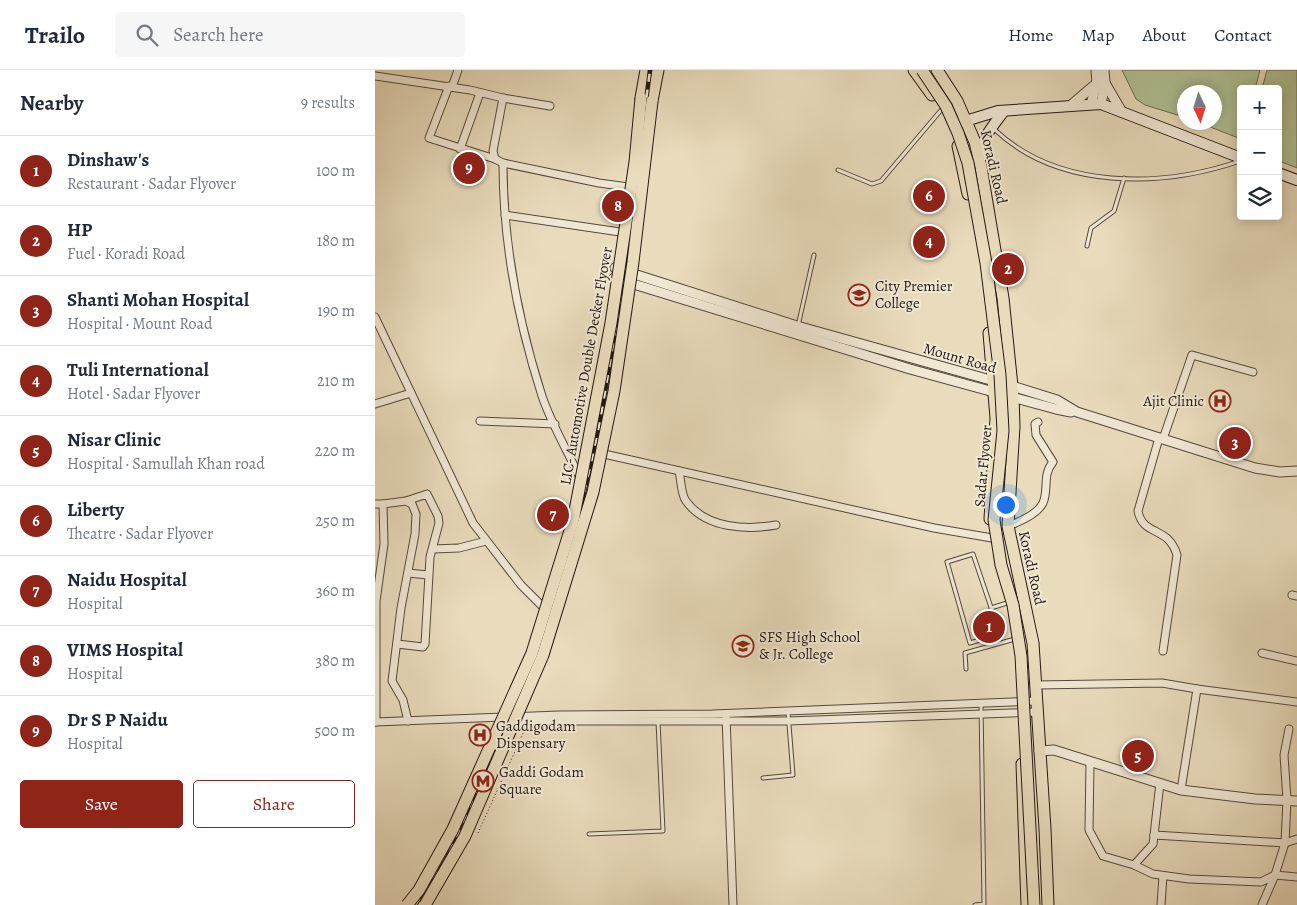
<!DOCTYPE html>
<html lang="en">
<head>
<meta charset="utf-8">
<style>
  body { margin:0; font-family:Alegreya,serif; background:#f6f6f7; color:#1f2937 }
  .controls { position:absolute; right:15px; top:15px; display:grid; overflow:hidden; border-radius:5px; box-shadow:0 2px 12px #0003 }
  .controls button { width:45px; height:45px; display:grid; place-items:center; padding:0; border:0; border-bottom:1px solid #e0e1e3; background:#fff; color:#1f2937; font:25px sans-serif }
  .compass { position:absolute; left:802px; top:15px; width:45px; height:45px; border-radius:50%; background:#fff; box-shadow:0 2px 12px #0003; rotate:176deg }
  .you { position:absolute; left:630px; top:434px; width:18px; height:18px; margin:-12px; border:4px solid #fff; border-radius:50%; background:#1a73e8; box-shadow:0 0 0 8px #1a73e833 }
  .badge { display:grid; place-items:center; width:32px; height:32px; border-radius:50%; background:#8f2418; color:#fff; font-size:16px; font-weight:700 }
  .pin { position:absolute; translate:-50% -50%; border:2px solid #fff; box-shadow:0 1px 5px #0006 }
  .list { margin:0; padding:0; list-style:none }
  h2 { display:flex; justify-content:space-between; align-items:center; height:65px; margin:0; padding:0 20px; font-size:21px }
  h2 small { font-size:16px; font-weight:400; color:#747a83 }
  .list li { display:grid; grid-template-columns:32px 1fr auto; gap:15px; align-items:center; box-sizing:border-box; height:70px; padding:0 20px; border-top:1px solid #e0e1e3 }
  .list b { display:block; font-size:19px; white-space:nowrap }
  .list p { margin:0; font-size:16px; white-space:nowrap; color:#747a83 }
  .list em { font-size:16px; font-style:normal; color:#747a83 }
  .actions { display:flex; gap:10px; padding:15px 20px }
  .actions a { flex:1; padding:11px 0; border:1px solid #8f2418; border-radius:5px; text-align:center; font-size:18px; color:#8f2418 }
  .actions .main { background:#8f2418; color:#fff }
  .icon { flex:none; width:28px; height:28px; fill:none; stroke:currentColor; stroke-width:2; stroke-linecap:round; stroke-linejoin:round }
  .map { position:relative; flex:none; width:922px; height:835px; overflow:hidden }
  header { display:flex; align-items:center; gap:30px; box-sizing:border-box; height:70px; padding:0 25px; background:#fff; border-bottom:1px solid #e0e1e3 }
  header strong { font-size:24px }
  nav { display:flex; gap:28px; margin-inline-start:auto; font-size:18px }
  .search { width:350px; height:45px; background:#f6f6f7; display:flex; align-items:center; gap:12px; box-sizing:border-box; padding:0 18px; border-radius:5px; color:#747a83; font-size:19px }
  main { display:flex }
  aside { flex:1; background:#fff }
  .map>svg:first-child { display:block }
  .green { fill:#b0c296; stroke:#6a6d54 }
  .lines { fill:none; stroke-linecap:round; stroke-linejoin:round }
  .service-casing { stroke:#54493c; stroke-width:5 }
  .minor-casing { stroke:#54493c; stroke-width:9 }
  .tertiary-casing { stroke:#54493c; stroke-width:11 }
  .secondary-casing { stroke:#231811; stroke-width:12 }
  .primary-casing { stroke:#231811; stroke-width:13 }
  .trunk-casing { stroke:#231811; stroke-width:13 }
  .path { stroke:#231811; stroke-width:1; stroke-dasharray:1 2.5; stroke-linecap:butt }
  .service { stroke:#f1e8d4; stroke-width:3 }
  .minor { stroke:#f1e8d4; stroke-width:7 }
  .tertiary { stroke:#f1e8d4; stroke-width:9 }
  .secondary { stroke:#f1e8d4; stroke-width:10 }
  .primary { stroke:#e9dcbd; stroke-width:11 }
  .trunk { stroke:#e9dcbd; stroke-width:11 }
  .rail-casing { stroke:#231811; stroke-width:4.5 }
  .rail { stroke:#f1e8d4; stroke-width:2.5; stroke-dasharray:8; stroke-linecap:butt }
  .primary-bridge-casing { stroke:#231811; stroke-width:13; stroke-linecap:butt }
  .trunk-bridge-casing { stroke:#231811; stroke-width:13; stroke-linecap:butt }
  .primary-bridge { stroke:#e9dcbd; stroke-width:11 }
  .trunk-bridge { stroke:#e9dcbd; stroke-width:11 }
  .labels { text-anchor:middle; stroke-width:4; stroke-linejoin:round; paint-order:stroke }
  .street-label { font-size:15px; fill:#231811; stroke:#f1e8d4 }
  .poi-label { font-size:15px; fill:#231811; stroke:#f1e8d4; text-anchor:start }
</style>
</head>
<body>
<header>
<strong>Trailo</strong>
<div class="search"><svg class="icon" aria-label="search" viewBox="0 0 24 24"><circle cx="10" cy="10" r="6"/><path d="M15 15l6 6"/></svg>Search here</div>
<nav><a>Home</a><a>Map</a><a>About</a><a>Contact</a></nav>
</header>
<main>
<aside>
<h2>Nearby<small>9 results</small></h2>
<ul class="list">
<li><span class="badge">1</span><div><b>Dinshaw's</b><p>Restaurant · Sadar Flyover</p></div><em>100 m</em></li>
<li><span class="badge">2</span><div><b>HP</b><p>Fuel · Koradi Road</p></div><em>180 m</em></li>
<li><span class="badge">3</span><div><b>Shanti Mohan Hospital</b><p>Hospital · Mount Road</p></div><em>190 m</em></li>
<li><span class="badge">4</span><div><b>Tuli International</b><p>Hotel · Sadar Flyover</p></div><em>210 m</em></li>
<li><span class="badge">5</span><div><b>Nisar Clinic</b><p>Hospital · Samullah Khan road</p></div><em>220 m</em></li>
<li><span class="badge">6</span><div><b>Liberty</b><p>Theatre · Sadar Flyover</p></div><em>250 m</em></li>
<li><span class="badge">7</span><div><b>Naidu Hospital</b><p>Hospital</p></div><em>360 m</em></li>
<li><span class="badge">8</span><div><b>VIMS Hospital</b><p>Hospital</p></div><em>380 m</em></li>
<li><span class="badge">9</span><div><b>Dr S P Naidu</b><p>Hospital</p></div><em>500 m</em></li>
</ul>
<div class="actions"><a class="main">Save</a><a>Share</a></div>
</aside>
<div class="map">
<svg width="922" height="835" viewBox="0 0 922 835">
  <rect width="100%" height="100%" fill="#e9dcbd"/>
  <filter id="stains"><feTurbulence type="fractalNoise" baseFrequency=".004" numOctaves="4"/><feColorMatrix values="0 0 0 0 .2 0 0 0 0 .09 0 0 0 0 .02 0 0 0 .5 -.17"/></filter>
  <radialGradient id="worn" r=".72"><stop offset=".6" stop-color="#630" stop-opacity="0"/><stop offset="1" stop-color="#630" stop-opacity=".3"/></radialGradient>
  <g class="green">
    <polygon points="747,0 885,0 880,19 866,19 866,69 825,53 839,52 839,22 809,22 809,47 770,35 761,29"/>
    <polygon points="892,0 922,0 922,98 907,92 903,83 903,19 887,19"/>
  </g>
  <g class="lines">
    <g class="service-casing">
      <g id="service">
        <path d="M619,59C683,120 786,118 865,91"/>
        <polyline points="463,100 497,114 506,111 567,39"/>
        <polyline points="712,176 716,158 739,141 749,108"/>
        <polyline points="423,256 439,185"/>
        <polygon points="598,484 625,564 595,573 572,492"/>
        <polyline points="616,538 632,533"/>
        <polyline points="591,599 590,583 640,569"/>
        <polyline points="388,708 418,705 413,642"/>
        <polyline points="214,764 288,761 283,651"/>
        <polyline points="600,835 609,834 606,634"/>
      </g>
    </g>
    <g class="minor-casing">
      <g id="minor">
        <polyline points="0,6 95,20 128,28 118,81 120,89 128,93 224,113 253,117"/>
        <polyline points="74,16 54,68 120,89"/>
        <polyline points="77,17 83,0"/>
        <polyline points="128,28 175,36"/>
        <polyline points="85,79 105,23"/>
        <path d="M128,93C128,173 143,251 167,326C176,353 192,380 204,406"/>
        <polyline points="130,145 245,162"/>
        <polyline points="0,247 98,453 146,515 172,541"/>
        <polyline points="0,334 36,323"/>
        <polyline points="105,351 180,354"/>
        <path d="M784,368L763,441C768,467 793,455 802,485L788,581"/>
        <polyline points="788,369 817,285 878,302"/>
        <polyline points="229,384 559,458 617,468"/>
        <path d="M304,401C306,409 306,425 311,431C331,459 372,460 401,455"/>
        <polyline points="0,434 8,434 9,474 1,531 1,652"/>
        <polyline points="8,434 31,431 37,434 41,444 40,464 26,538 17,611 28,630 33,651"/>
        <path d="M633,456C644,452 662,445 668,433C674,419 667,405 678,392L661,365L660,354L663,352"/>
        <polyline points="58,479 84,478 111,471"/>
        <polyline points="33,503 53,505"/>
        <polyline points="917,525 922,526"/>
        <polyline points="22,574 48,577 50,574 55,487 64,453 63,446 52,424 31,431"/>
        <polyline points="887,583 922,591"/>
        <polyline points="661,615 787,613 822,619 806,720"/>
        <polyline points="822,619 922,632"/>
        <polyline points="351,646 358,835"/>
        <polyline points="140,651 413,651 662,642"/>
        <polyline points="0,652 184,645 337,644 661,631"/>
        <polyline points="914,659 909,685 912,730 910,773 922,769"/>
        <polyline points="715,692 714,760 728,786 759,795 778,804 814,809 886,812 900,805 887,835"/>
        <polyline points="779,765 910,773 900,805 922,807"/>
        <polyline points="759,795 778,774 785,713"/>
        <polyline points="786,835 788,806"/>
      </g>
    </g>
    <g class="tertiary-casing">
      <g id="tertiary">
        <polyline points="730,13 747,42"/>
        <polyline points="716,34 722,13 721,0"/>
        <polyline points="726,34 730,13 729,0"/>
        <polyline points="695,36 722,13"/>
        <polyline points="240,198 422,256 637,316 682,330 702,342 880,398 905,402 922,401"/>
        <polyline points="239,208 535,299 681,339 696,342"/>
        <polyline points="664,681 679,680 806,720 880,729 922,731"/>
      </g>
    </g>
    <g class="secondary-casing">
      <g id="secondary">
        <polyline points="584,53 623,41 726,34 866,88"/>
        <path d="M606,87C606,68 618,56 629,41"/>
        <polyline points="903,103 922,110"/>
      </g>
    </g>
    <g class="primary-casing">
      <g id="primary">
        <polyline points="562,0 582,31 600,72 606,97 628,228 638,326 639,356 633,456 658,573 670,759 673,835"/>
        <polyline points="266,28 271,0"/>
        <polyline points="277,31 283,0"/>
        <polyline points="583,76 593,124"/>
        <polyline points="614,263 621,348 615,449"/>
        <polyline points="647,694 652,835"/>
      </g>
    </g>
    <g class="trunk-casing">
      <polyline id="trunk" points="539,0 557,25"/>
    </g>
    <polyline class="path" points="103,763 150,659"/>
    <use href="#service" class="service"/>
    <use href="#minor" class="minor"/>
    <use href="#tertiary" class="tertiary"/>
    <use href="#secondary" class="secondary"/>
    <use href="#primary" class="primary"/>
    <use href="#trunk" class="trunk"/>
    <g class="rail-casing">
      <polyline id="rail" points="40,835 72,788 132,653 162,579 199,465 223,363 244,240 275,0"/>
    </g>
    <use href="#rail" class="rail"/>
    <g class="primary-bridge-casing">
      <g id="primary-bridge">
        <polyline points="32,835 44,820 78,759 157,583 198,451 236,253 260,92 266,28"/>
        <polyline points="50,835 90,766 168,585 218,422 239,321 258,192 277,31"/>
      </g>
    </g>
    <g class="trunk-bridge-casing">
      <polyline id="trunk-bridge" points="547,0 571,36 583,63 593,93 611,193 625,305 628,361 619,450 626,495 638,535 646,586 659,835"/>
    </g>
    <use href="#primary-bridge" class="primary-bridge"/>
    <use href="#trunk-bridge" class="trunk-bridge"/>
  </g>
  <defs>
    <g id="university-ring" transform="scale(1.125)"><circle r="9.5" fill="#f1e8d4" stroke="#8f2418" stroke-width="1.5"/><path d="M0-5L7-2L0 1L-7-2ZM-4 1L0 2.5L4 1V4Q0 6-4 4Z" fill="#8f2418"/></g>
    <g id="hospital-ring" transform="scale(1.125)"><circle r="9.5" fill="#f1e8d4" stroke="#8f2418" stroke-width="1.5"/><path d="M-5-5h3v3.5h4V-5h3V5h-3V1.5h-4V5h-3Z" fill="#8f2418"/></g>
    <g id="school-ring" transform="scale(1.125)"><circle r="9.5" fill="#f1e8d4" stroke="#8f2418" stroke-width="1.5"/><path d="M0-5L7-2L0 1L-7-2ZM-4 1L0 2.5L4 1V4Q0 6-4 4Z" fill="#8f2418"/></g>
    <g id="metro-ring" transform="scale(1.125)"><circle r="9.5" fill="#f1e8d4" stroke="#8f2418" stroke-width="1.5"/><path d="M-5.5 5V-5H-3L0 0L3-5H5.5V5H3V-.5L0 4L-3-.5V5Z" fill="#8f2418"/></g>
  </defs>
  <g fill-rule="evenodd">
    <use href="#university-ring" x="484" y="225"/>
    <use href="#hospital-ring" x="845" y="331"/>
    <use href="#school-ring" x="368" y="576"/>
    <use href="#hospital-ring" x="105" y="665"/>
    <use href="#metro-ring" x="108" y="711"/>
  </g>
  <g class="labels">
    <g class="street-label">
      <text transform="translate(619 97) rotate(77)" y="5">Koradi Road</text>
      <text transform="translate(585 288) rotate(16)" y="5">Mount Road</text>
      <text transform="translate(211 296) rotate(-80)" y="5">LIC- Automotive Double Decker Flyover</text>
      <text transform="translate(608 396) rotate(-85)" y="5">Sadar Flyover</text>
      <text transform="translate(657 498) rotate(77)" y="5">Koradi Road</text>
    </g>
    <g class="poi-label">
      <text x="500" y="221">City Premier<tspan x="500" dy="17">College</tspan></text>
      <text x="829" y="336" text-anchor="end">Ajit Clinic</text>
      <text x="384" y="572">SFS High School<tspan x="384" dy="17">&amp; Jr. College</tspan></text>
      <text x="121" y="661">Gaddigodam<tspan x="121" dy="17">Dispensary</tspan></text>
      <text x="124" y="707">Gaddi Godam<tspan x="124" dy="17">Square</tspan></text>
    </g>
  </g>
  <rect width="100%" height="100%" filter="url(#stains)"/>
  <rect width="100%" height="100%" fill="url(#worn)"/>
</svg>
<div class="controls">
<button>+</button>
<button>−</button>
<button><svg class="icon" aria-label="layers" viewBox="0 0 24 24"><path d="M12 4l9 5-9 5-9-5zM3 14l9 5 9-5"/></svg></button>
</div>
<svg class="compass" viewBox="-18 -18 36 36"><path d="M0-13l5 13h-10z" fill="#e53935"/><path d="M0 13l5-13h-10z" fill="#747a83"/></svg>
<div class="you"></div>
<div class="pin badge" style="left:614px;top:557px">1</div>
<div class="pin badge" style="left:633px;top:199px">2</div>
<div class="pin badge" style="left:860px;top:373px">3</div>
<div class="pin badge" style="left:554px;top:172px">4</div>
<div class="pin badge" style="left:763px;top:686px">5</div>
<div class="pin badge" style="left:554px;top:126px">6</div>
<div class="pin badge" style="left:178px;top:445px">7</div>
<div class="pin badge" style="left:243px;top:136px">8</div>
<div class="pin badge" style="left:94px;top:98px">9</div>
</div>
</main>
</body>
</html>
